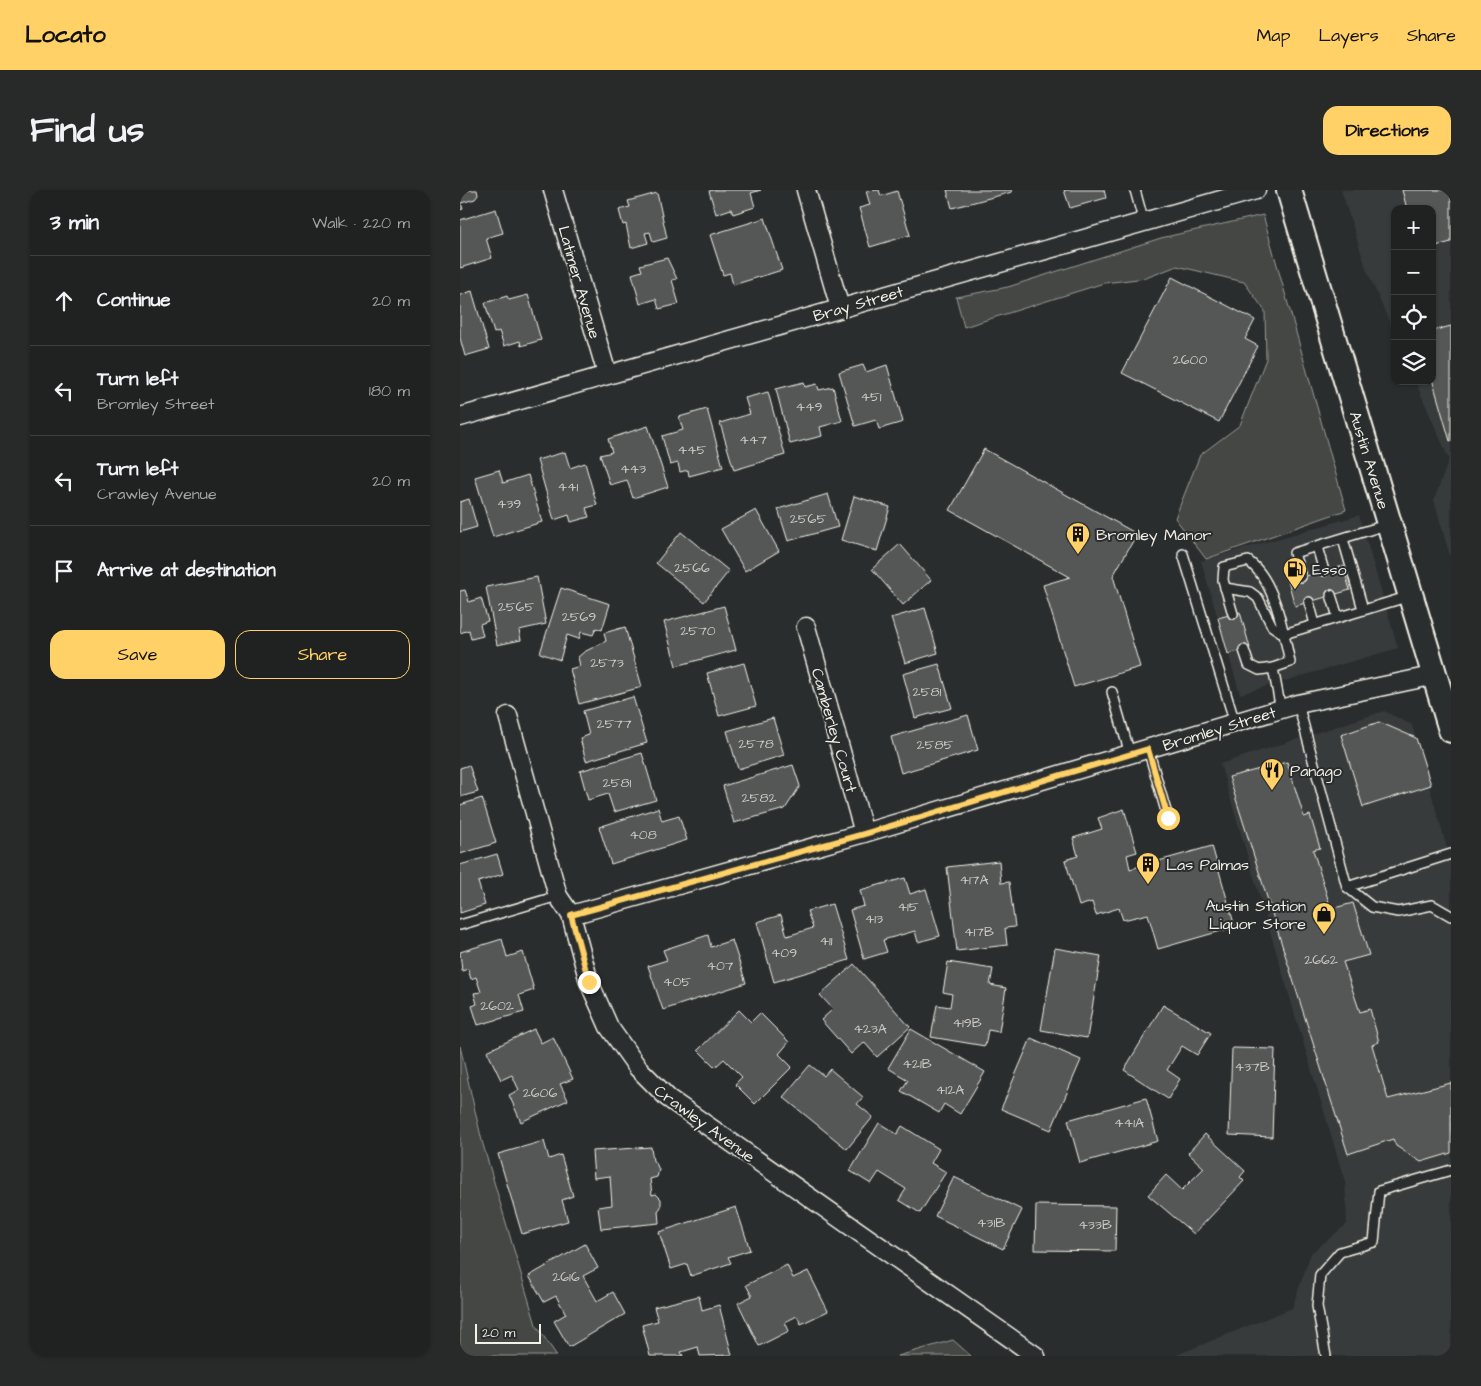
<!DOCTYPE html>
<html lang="en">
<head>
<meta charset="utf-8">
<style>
  body { margin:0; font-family:"Architects Daughter",sans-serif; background:#282a2a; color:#f1f3f6 }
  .controls { position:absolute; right:15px; top:15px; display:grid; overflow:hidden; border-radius:10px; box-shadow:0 1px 4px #0004 }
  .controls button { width:45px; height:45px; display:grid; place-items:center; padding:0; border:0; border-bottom:1px solid #3d3f40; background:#202222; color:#f1f3f6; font:25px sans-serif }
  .scale { position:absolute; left:15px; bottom:12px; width:66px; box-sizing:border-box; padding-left:5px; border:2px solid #f4f1e8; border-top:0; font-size:14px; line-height:18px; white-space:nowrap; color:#f4f1e8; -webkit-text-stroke:4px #2a2d2e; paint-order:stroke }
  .stop { position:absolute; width:15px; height:15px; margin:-11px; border:4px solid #ffd166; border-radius:50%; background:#fff }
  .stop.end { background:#ffd166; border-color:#fff; box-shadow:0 1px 5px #0008 }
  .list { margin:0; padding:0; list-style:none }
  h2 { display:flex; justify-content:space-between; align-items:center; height:65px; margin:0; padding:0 20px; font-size:21px }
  h2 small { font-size:16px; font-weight:400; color:#a2a4a5 }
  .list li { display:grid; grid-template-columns:32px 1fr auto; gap:15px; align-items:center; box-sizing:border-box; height:90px; padding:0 20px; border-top:1px solid #3d3f40 }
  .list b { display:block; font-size:19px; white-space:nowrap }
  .list p { margin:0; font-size:16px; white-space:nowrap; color:#a2a4a5 }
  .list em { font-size:16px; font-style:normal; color:#a2a4a5 }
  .actions { display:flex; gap:10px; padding:15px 20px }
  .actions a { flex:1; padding:11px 0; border:1px solid #ffd166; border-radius:15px; text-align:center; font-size:18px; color:#ffd166 }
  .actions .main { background:#ffd166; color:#111 }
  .icon { flex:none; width:28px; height:28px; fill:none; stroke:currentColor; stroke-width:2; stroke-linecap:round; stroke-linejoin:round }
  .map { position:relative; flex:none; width:991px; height:1166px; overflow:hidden; border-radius:15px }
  header { display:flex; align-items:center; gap:30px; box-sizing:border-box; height:70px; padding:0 25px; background:#ffd166; color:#111 }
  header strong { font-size:24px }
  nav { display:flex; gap:28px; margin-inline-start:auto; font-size:18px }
  .intro { display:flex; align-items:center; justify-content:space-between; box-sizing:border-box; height:120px; padding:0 30px }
  h1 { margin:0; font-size:35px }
  .button { padding:12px 22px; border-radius:15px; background:#ffd166; color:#111; font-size:18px; font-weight:700 }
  main { display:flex; gap:30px; padding:0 30px }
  aside { flex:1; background:#202222; border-radius:15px; box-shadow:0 1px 4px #0004 }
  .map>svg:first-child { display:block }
  .built { fill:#373a3a }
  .green { fill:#444645; stroke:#9c9c96 }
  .building { fill:#555756; stroke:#f4f1e8 }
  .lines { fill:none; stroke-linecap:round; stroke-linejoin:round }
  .lane-casing { stroke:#f4f1e8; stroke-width:12 }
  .street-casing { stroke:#f4f1e8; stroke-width:21 }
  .secondary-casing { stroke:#f4f1e8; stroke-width:28 }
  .lane { stroke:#2a2d2e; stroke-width:9 }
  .street { stroke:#2a2d2e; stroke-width:18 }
  .secondary { stroke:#2a2d2e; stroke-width:24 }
  .route { stroke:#ffd166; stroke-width:6 }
  .labels { text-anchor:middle; stroke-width:4; stroke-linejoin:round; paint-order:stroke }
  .number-label { font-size:14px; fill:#cccac4 }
  .street-label { font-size:16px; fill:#f4f1e8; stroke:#2a2d2e }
  .poi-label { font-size:16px; fill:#f4f1e8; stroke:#2a2d2e; text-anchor:start }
</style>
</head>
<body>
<header>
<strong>Locato</strong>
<nav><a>Map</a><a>Layers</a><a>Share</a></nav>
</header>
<div class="intro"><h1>Find us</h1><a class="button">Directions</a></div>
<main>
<aside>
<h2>3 min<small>Walk · 220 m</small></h2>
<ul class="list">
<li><svg class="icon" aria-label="ahead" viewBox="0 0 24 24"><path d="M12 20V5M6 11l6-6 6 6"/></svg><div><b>Continue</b></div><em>20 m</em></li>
<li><svg class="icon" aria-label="left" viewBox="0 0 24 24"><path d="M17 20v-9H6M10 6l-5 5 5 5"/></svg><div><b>Turn left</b><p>Bromley Street</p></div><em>180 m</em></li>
<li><svg class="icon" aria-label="left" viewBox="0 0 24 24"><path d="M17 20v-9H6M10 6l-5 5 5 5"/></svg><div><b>Turn left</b><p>Crawley Avenue</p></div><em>20 m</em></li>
<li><svg class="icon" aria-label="arrive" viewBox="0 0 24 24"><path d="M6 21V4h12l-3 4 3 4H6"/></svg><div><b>Arrive at destination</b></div></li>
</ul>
<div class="actions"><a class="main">Save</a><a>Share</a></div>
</aside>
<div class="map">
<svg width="991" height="1166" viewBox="0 0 991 1166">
  <rect width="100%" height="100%" fill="#2a2d2e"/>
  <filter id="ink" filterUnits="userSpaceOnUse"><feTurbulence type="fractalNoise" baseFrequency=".02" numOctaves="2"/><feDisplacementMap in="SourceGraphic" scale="10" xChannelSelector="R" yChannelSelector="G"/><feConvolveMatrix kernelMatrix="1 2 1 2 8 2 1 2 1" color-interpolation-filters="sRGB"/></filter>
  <g filter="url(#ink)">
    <g class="built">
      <polygon points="881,0 991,0 991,370 974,310 989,269 955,191 972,191 972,19 935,19 935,145 907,81"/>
      <polygon points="899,325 938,458 780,504 741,371"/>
      <polygon points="924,521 952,535 991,672 991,1166 714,1166 832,1118 851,1063 887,1034 885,992 760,574"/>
    </g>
    <g class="green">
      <polygon points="803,25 886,320 746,369 715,328 740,265 780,235 806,169 805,121 784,92 717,76 686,88 644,93 504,137 496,107 548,97 701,48"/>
      <polygon points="0,856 22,951 76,1135 97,1166 0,1166"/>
      <polygon points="493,1150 511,1166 438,1166"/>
    </g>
    <g class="building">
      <polygon points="0,0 17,0 18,5 15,9 1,13 3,19 0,20"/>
      <polygon points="253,0 301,0 291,3 295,17 273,24 271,19 256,24 249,1"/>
      <polygon points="419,0 421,6 437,1 450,45 410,57 399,18 410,15 406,1"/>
      <polygon points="487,0 551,0 552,2 492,18"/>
      <polygon points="604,0 644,0 646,8 610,18"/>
      <polygon points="942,0 991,0 991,52 972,57 972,19 947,19"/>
      <polygon points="197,3 207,48 193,52 190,42 185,43 188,53 171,58 166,34 163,35 159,20 170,17 168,11"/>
      <polygon points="36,19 43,43 26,48 32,68 0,78 0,30"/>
      <polygon points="305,28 322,80 273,95 270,83 263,85 250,45"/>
      <polygon points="207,68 217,89 212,90 219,114 199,119 196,109 180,114 172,84 182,81 180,75"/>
      <polygon points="712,87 795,130 785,149 798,156 759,232 662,183"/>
      <polygon points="12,101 29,159 5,166 0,148 0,105"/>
      <polygon points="68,105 81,150 61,156 60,151 44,156 39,141 34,143 25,113 47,106 49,110"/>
      <polygon points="991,136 991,251 990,251 972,189 972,141"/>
      <polygon points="403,175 406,182 427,175 443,232 419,239 416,230 395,236 379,182"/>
      <polygon points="344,192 345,197 357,194 359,200 373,197 382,231 360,237 362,246 330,254 316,199"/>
      <polygon points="308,202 325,265 274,280 260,233 290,224 285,208"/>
      <polygon points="247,219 263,277 229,286 228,280 220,282 218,273 210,275 202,246 223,240 219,227"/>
      <polygon points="188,236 208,297 173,308 167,290 150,295 140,265 152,262 148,249"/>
      <polygon points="524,259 677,344 653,386 680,477 614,497 583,395 610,387 490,320"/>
      <polygon points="105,262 110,278 125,273 137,315 126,318 129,327 111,332 109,325 94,330 77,270"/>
      <polygon points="39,280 43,293 68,285 82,332 33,347 15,287"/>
      <polygon points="368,304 378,337 328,351 318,319"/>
      <polygon points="394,306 430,317 417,361 381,350"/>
      <polygon points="9,309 17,337 0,342 0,312"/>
      <polygon points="296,320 319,361 285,381 261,339"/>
      <polygon points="221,342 269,381 244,412 196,373"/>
      <polygon points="440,354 471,390 443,415 412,379"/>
      <polygon points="883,376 890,400 835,416 828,391"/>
      <polygon points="77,387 86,434 59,440 61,450 37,455 26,397"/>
      <polygon points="101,398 150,414 142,440 136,438 133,445 121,442 119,449 107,445 100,470 80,463"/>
      <polygon points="5,400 9,412 21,408 28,431 20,434 23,446 11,449 9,440 0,443 0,401"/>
      <polygon points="264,416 276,460 216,476 204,432"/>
      <polygon points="465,418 478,463 445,473 431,428"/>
      <polygon points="780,422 790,458 768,464 758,428"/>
      <polygon points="165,437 182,497 119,514 110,479 120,476 118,467 124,462 146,451 144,443"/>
      <polygon points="284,473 296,516 259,526 247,483"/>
      <polygon points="479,474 492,518 455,528 443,484"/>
      <polygon points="173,507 187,553 126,571 120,548 129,545 123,521"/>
      <polygon points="508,525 518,560 441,583 431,547"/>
      <polygon points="313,528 324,565 278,579 267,541"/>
      <polygon points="919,532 956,548 971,595 903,617 881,545"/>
      <polygon points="182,563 196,610 154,622 148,604 128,610 120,581"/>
      <polygon points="827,572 844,627 850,625 860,658 853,660 871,719 893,713 909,765 883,772 900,822 910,819 919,852 912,855 928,909 991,893 991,963 961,972 936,956 933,949 888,964 769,587"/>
      <polygon points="9,575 18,602 0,607 0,578"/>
      <polygon points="333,575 340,596 325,619 274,633 263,596"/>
      <polygon points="22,608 36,653 0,664 0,615"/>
      <polygon points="198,618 202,631 219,626 227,650 151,674 139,637"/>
      <polygon points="664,619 677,662 667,665 670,679 752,656 775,737 698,759 688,724 663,730 659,718 636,725 632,712 619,716 605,670 618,666 613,648 642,639 638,628"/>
      <polygon points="37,664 43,684 18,692 25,715 0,723 0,675"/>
      <polygon points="539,671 541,693 549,692 555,737 545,738 547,755 497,761 487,677"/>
      <polygon points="445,688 450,704 466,699 480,746 458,752 455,741 423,750 427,762 404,769 390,720 404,716 400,700"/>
      <polygon points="372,714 389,770 314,792 297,732 321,725 327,746 353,738 347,721"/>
      <polygon points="248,745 251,757 272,750 286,793 203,820 188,776 207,770 203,760"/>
      <polygon points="42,749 47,767 63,762 74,800 59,805 64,822 18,835 12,816 17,814 14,803 21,802 16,787 11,789 8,779 2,781 0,762"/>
      <polygon points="595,758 641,766 627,848 581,840"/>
      <polygon points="488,772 533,779 530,795 546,798 539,842 528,840 525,856 471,847 477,815 490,817 492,804 483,802"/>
      <polygon points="394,774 450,837 417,867 404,852 391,864 361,830 373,819 360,805"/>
      <polygon points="703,815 751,843 737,865 722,856 707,880 720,889 708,909 664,880"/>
      <polygon points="279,820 291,832 300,823 329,852 319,864 332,877 295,914 275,894 282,887 264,869 255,877 238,860"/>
      <polygon points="74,839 81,853 93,847 113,889 100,894 108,910 61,932 49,905 59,900 52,885 41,890 27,861"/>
      <polygon points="451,839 525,882 500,924 484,914 479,923 441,901 448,890 428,878"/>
      <polygon points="571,848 621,870 591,940 541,919"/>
      <polygon points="772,858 815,859 812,947 769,945"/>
      <polygon points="350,875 364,886 370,879 403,907 397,914 413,927 387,959 323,907"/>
      <polygon points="686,908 698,951 620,973 608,930"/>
      <polygon points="419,933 437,944 442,936 479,959 471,973 486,982 460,1023 439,1010 446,999 419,982 411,994 390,981"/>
      <polygon points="745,944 785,981 780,987 784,991 734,1044 688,1005 706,985 722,1000 744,978 728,963"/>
      <polygon points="84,951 89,969 101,965 113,1006 102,1010 108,1031 62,1044 38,964"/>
      <polygon points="191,957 193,971 196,973 199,980 197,987 190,989 192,1005 196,1004 201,1009 201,1017 198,1021 199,1033 141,1039 138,1017 152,1015 150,986 134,988 132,961"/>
      <polygon points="494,987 562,1020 543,1059 475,1026"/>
      <polygon points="576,1015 656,1016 655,1061 575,1060"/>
      <polygon points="276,1017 290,1060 268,1067 271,1073 231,1086 227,1074 211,1079 199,1042"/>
      <polygon points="125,1054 138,1078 123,1086 137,1111 153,1102 165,1124 109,1157 94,1131 106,1124 96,1106 84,1112 69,1086"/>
      <polygon points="327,1075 333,1088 348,1081 368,1121 341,1134 337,1126 325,1132 329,1141 299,1156 278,1113 292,1106 286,1095"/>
      <polygon points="239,1106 242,1120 259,1115 272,1165 240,1166 238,1157 221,1162 223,1166 190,1166 182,1135 198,1131 194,1117"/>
    </g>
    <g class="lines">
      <g class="lane-casing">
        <g id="lane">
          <polyline points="675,0 684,33"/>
          <polyline points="883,349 903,419"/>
          <polyline points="857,357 864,381"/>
          <polyline points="723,364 775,533"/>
          <polyline points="841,387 834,363 929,334"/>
          <polyline points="765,398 790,402 798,408 812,436 824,444"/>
          <polyline points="871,405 878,427"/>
          <polyline points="849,412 855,434"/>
          <path d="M773,424L763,390L764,377L788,371C815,390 823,441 830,472L813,478L821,520"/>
          <polyline points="824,444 950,406"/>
          <polyline points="784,460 789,475 799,480 813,478"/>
          <polyline points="652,502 670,564"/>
          <polyline points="838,514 887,697 912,717 938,722 972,715 991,726"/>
          <polyline points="688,559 708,628"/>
          <polyline points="887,697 991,664"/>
          <polyline points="0,735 98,706"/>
          <polyline points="866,1166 857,1116 860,1085 880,1062 914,1052 919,1001 991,980"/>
        </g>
      </g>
      <g class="street-casing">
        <g id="street">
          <polyline points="93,0 147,184"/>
          <polyline points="346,0 380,118"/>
          <polyline points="0,227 796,0"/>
          <polyline points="346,437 404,643"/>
          <polyline points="48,526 98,706 111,725 129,792 149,837 178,878 208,908 576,1166"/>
          <polyline points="111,725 404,643 838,514 976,485"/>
        </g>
      </g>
      <g class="secondary-casing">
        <polyline id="secondary" points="829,0 991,540"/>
      </g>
      <use href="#lane" class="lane"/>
      <use href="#street" class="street"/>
      <use href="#secondary" class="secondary"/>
    </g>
  </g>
  <g class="lines" filter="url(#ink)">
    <polyline class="route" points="129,792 111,725 404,644 688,559 708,628"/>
  </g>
  <defs>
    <g id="building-pin" transform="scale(1.25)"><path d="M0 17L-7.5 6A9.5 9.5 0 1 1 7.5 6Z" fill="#ffd166" stroke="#2a2d2e"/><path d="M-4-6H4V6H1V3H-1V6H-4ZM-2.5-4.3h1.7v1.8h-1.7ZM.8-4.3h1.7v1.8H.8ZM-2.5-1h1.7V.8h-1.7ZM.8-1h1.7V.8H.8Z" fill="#111"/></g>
    <g id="fuel-pin" transform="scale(1.25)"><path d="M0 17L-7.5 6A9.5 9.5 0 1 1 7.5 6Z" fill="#ffd166" stroke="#2a2d2e"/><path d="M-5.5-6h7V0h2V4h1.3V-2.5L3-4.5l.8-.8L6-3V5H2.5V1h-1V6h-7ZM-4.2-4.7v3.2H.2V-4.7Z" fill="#111"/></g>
    <g id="restaurant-pin" transform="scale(1.25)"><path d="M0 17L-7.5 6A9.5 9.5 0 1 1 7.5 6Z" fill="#ffd166" stroke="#2a2d2e"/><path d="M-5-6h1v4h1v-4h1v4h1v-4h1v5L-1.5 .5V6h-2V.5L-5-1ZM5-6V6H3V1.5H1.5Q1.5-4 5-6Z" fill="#111"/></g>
    <g id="shop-pin" transform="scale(1.25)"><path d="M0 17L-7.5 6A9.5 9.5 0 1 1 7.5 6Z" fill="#ffd166" stroke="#2a2d2e"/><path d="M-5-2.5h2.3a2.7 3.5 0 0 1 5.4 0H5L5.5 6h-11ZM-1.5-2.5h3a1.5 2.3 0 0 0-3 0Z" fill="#111"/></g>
  </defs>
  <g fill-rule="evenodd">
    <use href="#building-pin" x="618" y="344"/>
    <use href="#fuel-pin" x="835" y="379"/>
    <use href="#restaurant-pin" x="812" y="580"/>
    <use href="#building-pin" x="688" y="674"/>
    <use href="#shop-pin" x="864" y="724"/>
  </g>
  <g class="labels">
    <g class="number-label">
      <text x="730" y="174">2600</text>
      <text x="411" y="211">451</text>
      <text x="349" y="221">449</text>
      <text x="293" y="254">447</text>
      <text x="232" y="264">445</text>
      <text x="173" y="283">443</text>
      <text x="108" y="301">441</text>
      <text x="49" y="318">439</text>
      <text x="348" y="333">2565</text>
      <text x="232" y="382">2566</text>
      <text x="56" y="421">2565</text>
      <text x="119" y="431">2569</text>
      <text x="238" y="445">2570</text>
      <text x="147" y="477">2573</text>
      <text x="467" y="506">2581</text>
      <text x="154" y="538">2577</text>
      <text x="296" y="558">2578</text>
      <text x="475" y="559">2585</text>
      <text x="157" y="597">2581</text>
      <text x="299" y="612">2582</text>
      <text x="183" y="649">408</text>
      <text x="514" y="694">417A</text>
      <text x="448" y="721">415</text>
      <text x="414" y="733">413</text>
      <text x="519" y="746">417B</text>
      <text x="366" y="755">411</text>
      <text x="324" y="767">409</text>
      <text x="861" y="774">2662</text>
      <text x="260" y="780">407</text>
      <text x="217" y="796">405</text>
      <text x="37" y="820">2602</text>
      <text x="507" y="837">419B</text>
      <text x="410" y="843">423A</text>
      <text x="457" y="878">421B</text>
      <text x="792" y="881">437B</text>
      <text x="490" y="904">412A</text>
      <text x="80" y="907">2606</text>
      <text x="669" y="937">441A</text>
      <text x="531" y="1037">431B</text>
      <text x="635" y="1039">433B</text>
      <text x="106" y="1091">2616</text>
    </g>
    <g class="street-label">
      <text transform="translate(120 92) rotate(74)" y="6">Latimer Avenue</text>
      <text transform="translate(398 113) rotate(-16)" y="6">Bray Street</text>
      <text transform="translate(910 270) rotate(73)" y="6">Austin Avenue</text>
      <text transform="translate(759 538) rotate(-17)" y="6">Bromley Street</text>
      <text transform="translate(375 540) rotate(74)" y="6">Camberley Court</text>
      <text transform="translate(245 933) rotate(36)" y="6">Crawley Avenue</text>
    </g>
    <g class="poi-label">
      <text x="636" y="350">Bromley Manor</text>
      <text x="852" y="385">Esso</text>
      <text x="830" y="586">Panago</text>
      <text x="706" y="680">Las Palmas</text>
      <text x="846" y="721" text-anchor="end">Austin Station<tspan x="846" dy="18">Liquor Store</tspan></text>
    </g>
  </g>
</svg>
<div class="controls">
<button>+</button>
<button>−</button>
<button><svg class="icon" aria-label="locate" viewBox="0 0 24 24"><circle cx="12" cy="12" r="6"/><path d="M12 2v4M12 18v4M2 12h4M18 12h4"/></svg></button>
<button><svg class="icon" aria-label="layers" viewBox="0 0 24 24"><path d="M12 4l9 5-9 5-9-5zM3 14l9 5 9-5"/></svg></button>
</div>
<div class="scale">20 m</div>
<div class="stop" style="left:708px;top:628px"></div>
<div class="stop end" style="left:129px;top:792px"></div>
</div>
</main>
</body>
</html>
